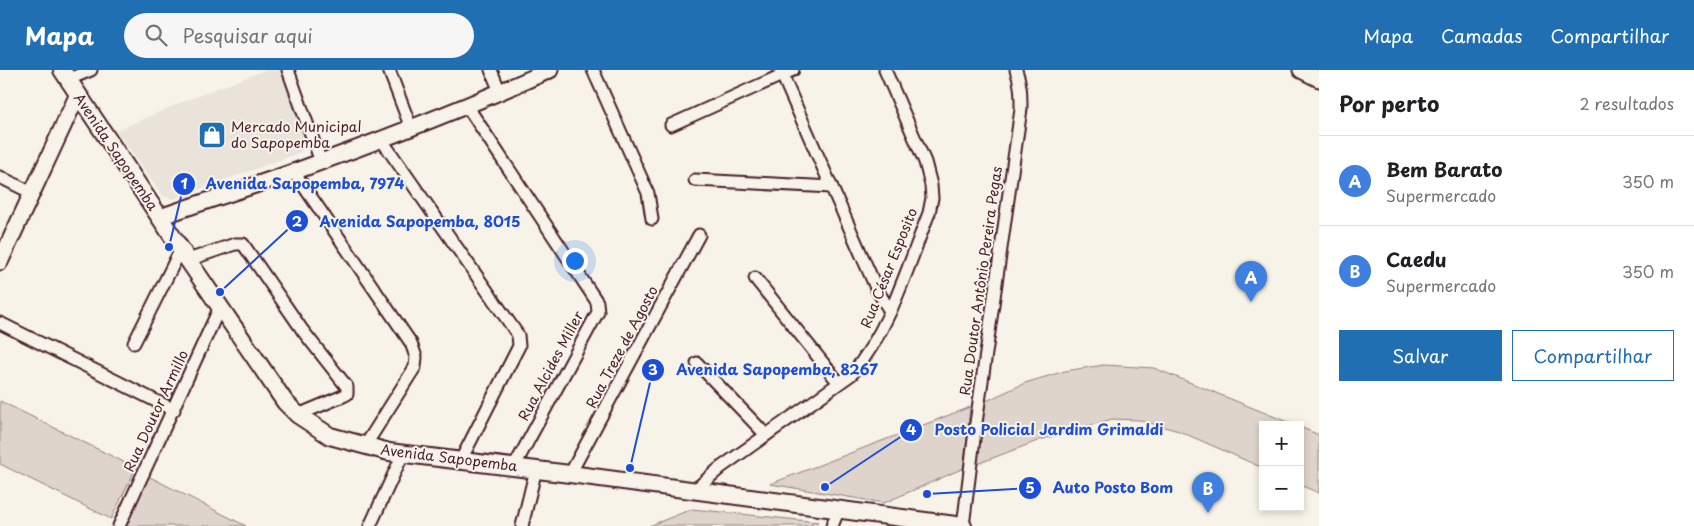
<!DOCTYPE html>
<html lang="pt">
<head>
<meta charset="utf-8">
<style>
  body { margin:0; font-family:"Playpen Sans",sans-serif; background:#f6f6f6; color:#202124 }
  .controls { position:absolute; right:15px; bottom:15px; display:grid; overflow:hidden; border-radius:0px; box-shadow:0 2px 8px #0003 }
  .controls button { width:45px; height:45px; display:grid; place-items:center; padding:0; border:0; border-bottom:1px solid #e0e0e0; background:#fff; color:#202124; font:25px sans-serif }
  .you { position:absolute; left:574px; top:190px; width:18px; height:18px; margin:-12px; border:4px solid #fff; border-radius:50%; background:#1a73e8; box-shadow:0 0 0 8px #1a73e833 }
  .badge { display:grid; place-items:center; width:32px; height:32px; border-radius:50%; background:#1f6fb2; color:#fff; font-size:16px; font-weight:700 }
  .pin { position:absolute; translate:-50% -41px; filter:drop-shadow(0 1px 2px #0008) }
  .pin::after { content:''; position:absolute; top:26px; width:18px; height:15px; background:inherit; clip-path:polygon(0 0,100% 0,50% 100%) }
  .list { margin:0; padding:0; list-style:none }
  h2 { display:flex; justify-content:space-between; align-items:center; height:65px; margin:0; padding:0 20px; font-size:21px }
  h2 small { font-size:16px; font-weight:400; color:#757577 }
  .list li { display:grid; grid-template-columns:32px 1fr auto; gap:15px; align-items:center; box-sizing:border-box; height:90px; padding:0 20px; border-top:1px solid #e0e0e0 }
  .list b { display:block; font-size:19px; white-space:nowrap }
  .list p { margin:0; font-size:16px; white-space:nowrap; color:#757577 }
  .list em { font-size:16px; font-style:normal; color:#757577 }
  .actions { display:flex; gap:10px; padding:15px 20px }
  .actions a { flex:1; padding:11px 0; border:1px solid #1f6fb2; border-radius:0px; text-align:center; font-size:18px; color:#1f6fb2 }
  .actions .main { background:#1f6fb2; color:#fff }
  .icon { flex:none; width:28px; height:28px; fill:none; stroke:currentColor; stroke-width:2; stroke-linecap:round; stroke-linejoin:round }
  .map { position:relative; flex:none; width:1319px; height:456px; overflow:hidden }
  header { display:flex; align-items:center; gap:30px; box-sizing:border-box; height:70px; padding:0 25px; background:#1f6fb2; color:#fff }
  header strong { font-size:24px }
  nav { display:flex; gap:28px; margin-inline-start:auto; font-size:18px }
  .search { width:350px; height:45px; background:#f6f6f6; display:flex; align-items:center; gap:12px; box-sizing:border-box; padding:0 18px; border-radius:28px; color:#757577; font-size:19px }
  main { display:flex }
  aside { flex:1; background:#fff }
  .map>svg:first-child { display:block }
  .built { fill:#eae3da }
  .green { fill:#ded4cc; stroke:#947a7c }
  .lines { fill:none; stroke-linecap:round; stroke-linejoin:round }
  .minor-casing { stroke:#4a1f2b; stroke-width:15 }
  .tertiary-casing { stroke:#4a1f2b; stroke-width:19 }
  .secondary-casing { stroke:#4a1f2b; stroke-width:20 }
  .minor { stroke:#f7f3e8; stroke-width:11 }
  .tertiary { stroke:#f7f3e8; stroke-width:15 }
  .secondary { stroke:#f7f3e8; stroke-width:16 }
  .labels { text-anchor:middle; stroke-width:4; stroke-linejoin:round; paint-order:stroke }
  .poi-label { font-size:14px; fill:#4a1f2b; stroke:#f7f3e8; text-anchor:start }
  .street-label { font-size:14px; fill:#4a1f2b; stroke:#f7f3e8 }
  .leader { fill:none; stroke:#1d4ed8; stroke-width:2 }
  .callout-dot { fill:#1d4ed8; stroke:#f7f3e8; stroke-width:2 }
  .mark-label { font-size:15px; text-anchor:middle; font-weight:bold; fill:#fff }
  .callout-label { font-size:15px; text-anchor:middle; font-weight:bold; fill:#1d4ed8; stroke:#f7f3e8; stroke-width:4; stroke-linejoin:round; paint-order:stroke }
</style>
</head>
<body>
<header>
<strong>Mapa</strong>
<div class="search"><svg class="icon" aria-label="search" viewBox="0 0 24 24"><circle cx="10" cy="10" r="6"/><path d="M15 15l6 6"/></svg>Pesquisar aqui</div>
<nav><a>Mapa</a><a>Camadas</a><a>Compartilhar</a></nav>
</header>
<main>
<div class="map">
<svg width="1319" height="456" viewBox="0 0 1319 456">
  <rect width="100%" height="100%" fill="#f7f3e8"/>
  <filter id="ink" filterUnits="userSpaceOnUse"><feTurbulence type="fractalNoise" baseFrequency=".02" numOctaves="2"/><feDisplacementMap in="SourceGraphic" scale="10" xChannelSelector="R" yChannelSelector="G"/><feConvolveMatrix kernelMatrix="1 2 1 2 8 2 1 2 1" color-interpolation-filters="sRGB"/></filter>
  <g filter="url(#ink)">
    <polygon class="built" points="265,0 281,0 308,75 299,83 173,129 162,125 116,61 182,32"/>
    <g class="green">
      <polygon points="1104,295 1154,298 1295,355 1263,355 1263,398 1179,361 1139,350 1112,349 1040,370 977,394 984,332 1025,313 1065,301"/>
      <polygon points="0,331 136,398 111,449 0,394"/>
      <polygon points="970,337 964,398 884,433 770,414"/>
      <polygon points="1300,357 1319,365 1319,423 1300,415"/>
      <polygon points="148,406 246,456 125,456"/>
      <polygon points="692,439 818,452 808,456 649,456"/>
    </g>
    <g class="lines">
      <g class="minor-casing">
        <g id="minor">
          <polyline points="288,0 321,92"/>
          <polyline points="389,0 411,58"/>
          <polyline points="491,0 500,22"/>
          <polyline points="593,0 648,123 652,149"/>
          <polyline points="780,0 877,220 890,241"/>
          <polyline points="69,9 91,0"/>
          <polyline points="467,36 597,232 598,242 514,397"/>
          <polyline points="671,55 793,0"/>
          <polyline points="381,69 518,265 519,276 461,390"/>
          <polyline points="294,102 411,273 416,287 415,297 365,376"/>
          <polyline points="0,107 32,123"/>
          <polyline points="695,110 832,117"/>
          <polyline points="188,190 235,174 243,174 303,261 347,317 347,324 343,326 298,345"/>
          <polyline points="755,208 839,313"/>
          <polyline points="0,253 174,340"/>
          <polyline points="134,273 181,179"/>
          <polyline points="697,293 766,365"/>
          <polyline points="570,404 699,165"/>
          <path d="M695,420L720,398L852,304C890,259 907,198 929,143L932,128L931,115L925,92L885,0"/>
          <polyline points="119,456 220,237"/>
          <polyline points="370,456 403,384"/>
          <polyline points="522,456 536,399"/>
          <polyline points="832,456 839,439"/>
          <path d="M963,456L976,353L1021,39C1021,25 1021,13 1016,0"/>
        </g>
      </g>
      <g class="tertiary-casing">
        <g id="tertiary">
          <polyline points="1301,0 1319,9"/>
          <path d="M160,147C205,131 251,117 296,101C382,70 467,37 550,0"/>
          <polyline points="0,192 78,24"/>
        </g>
      </g>
      <g class="secondary-casing">
        <polyline id="secondary" points="62,0 188,190 285,332 298,345 330,366 389,382 570,404 963,456"/>
      </g>
      <use href="#minor" class="minor"/>
      <use href="#tertiary" class="tertiary"/>
      <use href="#secondary" class="secondary"/>
    </g>
  </g>
  <defs>
    <g id="shop-square" transform="scale(1.4375)"><rect x="-9" y="-9" width="18" height="18" rx="4" fill="#1f6fb2" stroke="#f7f3e8"/><path d="M-5-2.5h2.3a2.7 3.5 0 0 1 5.4 0H5L5.5 6h-11ZM-1.5-2.5h3a1.5 2.3 0 0 0-3 0Z" fill="#fff"/></g>
  </defs>
  <g fill-rule="evenodd">
    <use href="#shop-square" x="212" y="65"/>
  </g>
  <g class="labels">
    <g class="poi-label">
      <text x="231" y="62">Mercado Municipal<tspan x="231" dy="16">do Sapopemba</tspan></text>
    </g>
    <g class="street-label">
      <text transform="translate(116 82) rotate(56)" y="5">Avenida Sapopemba</text>
      <text transform="translate(889 198) rotate(-68)" y="5">Rua César Esposito</text>
      <text transform="translate(981 211) rotate(-82)" y="5">Rua Doutor Antônio Pereira Pegas</text>
      <text transform="translate(622 277) rotate(-62)" y="5">Rua Treze de Agosto</text>
      <text transform="translate(551 296) rotate(-62)" y="5">Rua Alcides Miller</text>
      <text transform="translate(156 341) rotate(-65)" y="5">Rua Doutor Armillo</text>
      <text transform="translate(449 388) rotate(7)" y="5">Avenida Sapopemba</text>
    </g>
  </g>
  <path class="leader" d="M169 177L184 114M220 222L297 151M630 398L653 300M825 417L911 360M927 424L1030 418"/>
  <g class="callout-dot">
    <circle cx="169" cy="177" r="5"/>
    <circle cx="220" cy="222" r="5"/>
    <circle cx="630" cy="398" r="5"/>
    <circle cx="825" cy="417" r="5"/>
    <circle cx="927" cy="424" r="5"/>
    <circle cx="184" cy="114" r="12"/>
    <circle cx="297" cy="151" r="12"/>
    <circle cx="653" cy="300" r="12"/>
    <circle cx="911" cy="360" r="12"/>
    <circle cx="1030" cy="418" r="12"/>
  </g>
  <g class="mark-label">
    <text x="184" y="119">1</text>
    <text x="297" y="157">2</text>
    <text x="653" y="305">3</text>
    <text x="911" y="365">4</text>
    <text x="1030" y="423">5</text>
  </g>
  <g class="callout-label">
    <text x="305" y="119">Avenida Sapopemba, 7974</text>
    <text x="420" y="157">Avenida Sapopemba, 8015</text>
    <text x="777" y="305">Avenida Sapopemba, 8267</text>
    <text x="1049" y="365">Posto Policial Jardim Grimaldi</text>
    <text x="1113" y="423">Auto Posto Bom</text>
  </g>
</svg>
<div class="controls">
<button>+</button>
<button>−</button>
</div>
<div class="you"></div>
<div class="pin badge" style="left:1251px;top:232px;background:#3f7fe0">A</div>
<div class="pin badge" style="left:1208px;top:443px;background:#3f7fe0">B</div>
</div>
<aside>
<h2>Por perto<small>2 resultados</small></h2>
<ul class="list">
<li><span class="badge" style="background:#3f7fe0">A</span><div><b>Bem Barato</b><p>Supermercado</p></div><em>350 m</em></li>
<li><span class="badge" style="background:#3f7fe0">B</span><div><b>Caedu</b><p>Supermercado</p></div><em>350 m</em></li>
</ul>
<div class="actions"><a class="main">Salvar</a><a>Compartilhar</a></div>
</aside>
</main>
</body>
</html>
